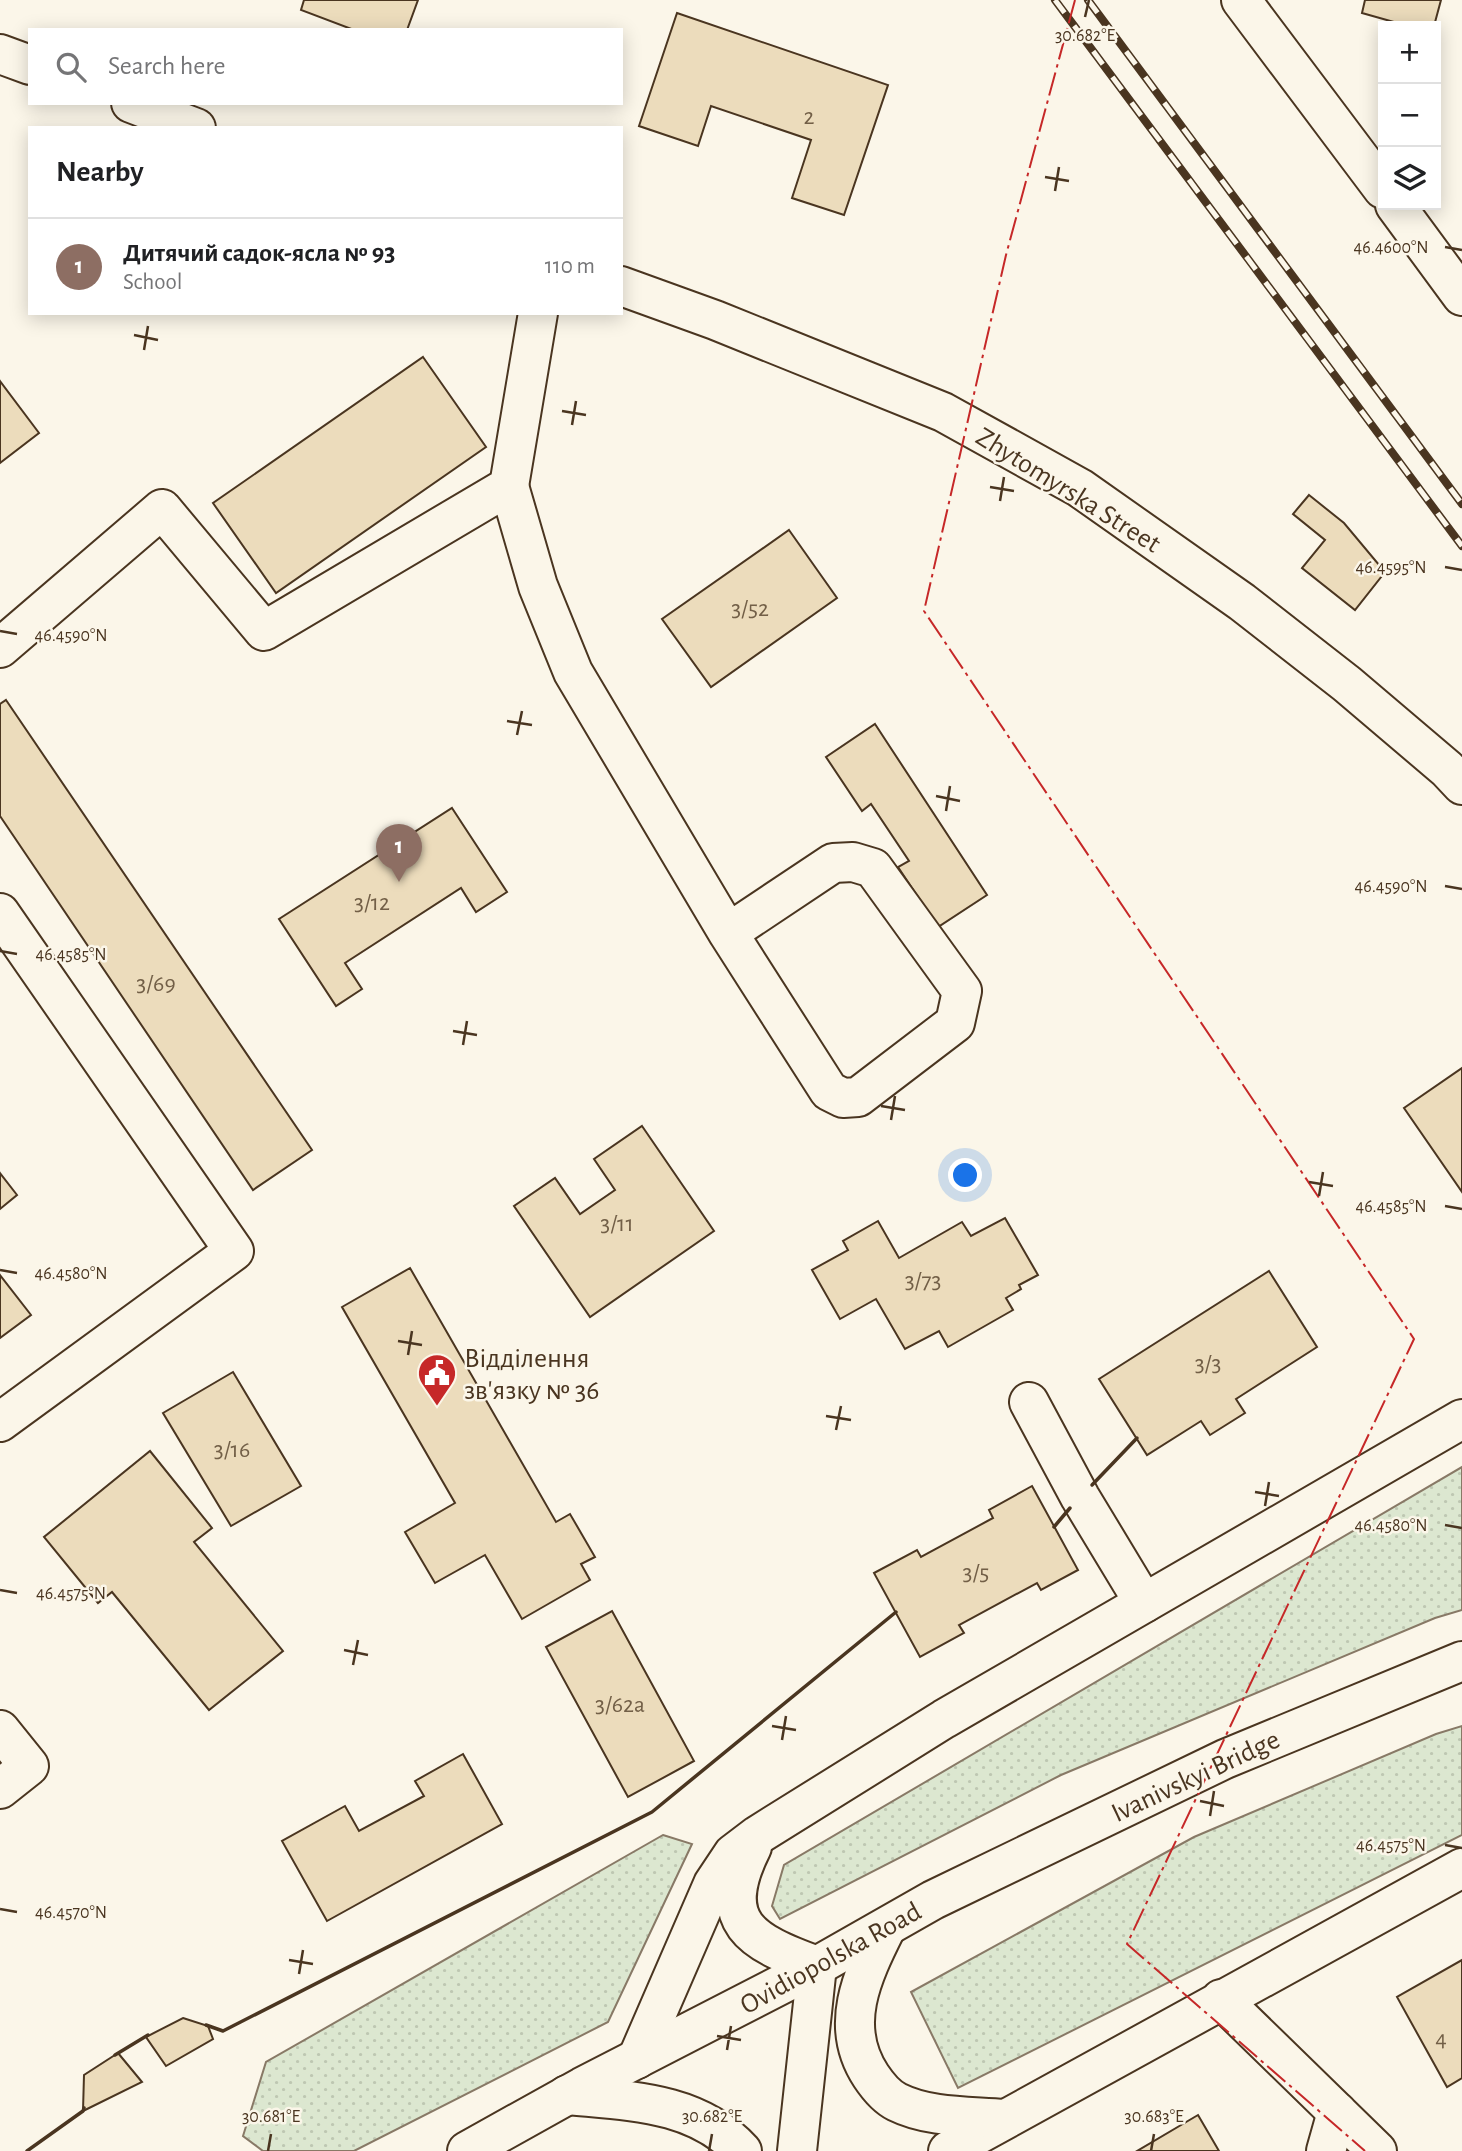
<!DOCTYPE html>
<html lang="en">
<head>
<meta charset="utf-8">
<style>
  body { margin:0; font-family:"Alegreya Sans",sans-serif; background:#f6f6f6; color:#202124 }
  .controls { position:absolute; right:21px; top:21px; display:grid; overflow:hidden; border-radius:0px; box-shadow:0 4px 18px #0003 }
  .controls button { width:63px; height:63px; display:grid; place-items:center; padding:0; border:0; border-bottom:2px solid #e0e0e0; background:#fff; color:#202124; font:35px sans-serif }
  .you { position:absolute; left:966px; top:1176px; width:24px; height:24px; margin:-18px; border:5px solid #fff; border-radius:50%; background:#1a73e8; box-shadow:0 0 0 10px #1a73e833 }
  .badge { display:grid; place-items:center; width:46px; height:46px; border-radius:50%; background:#2563eb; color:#fff; font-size:23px; font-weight:700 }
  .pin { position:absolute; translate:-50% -58px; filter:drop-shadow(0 2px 4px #0008) }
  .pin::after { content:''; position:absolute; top:37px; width:24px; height:21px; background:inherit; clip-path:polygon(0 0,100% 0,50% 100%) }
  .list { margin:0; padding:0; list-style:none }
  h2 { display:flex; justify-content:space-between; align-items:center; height:91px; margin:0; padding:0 28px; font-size:30px }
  h2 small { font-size:23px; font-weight:400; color:#757577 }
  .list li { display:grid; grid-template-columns:46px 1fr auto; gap:21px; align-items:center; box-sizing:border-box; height:98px; padding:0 28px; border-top:2px solid #e0e0e0 }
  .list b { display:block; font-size:26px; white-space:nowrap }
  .list p { margin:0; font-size:23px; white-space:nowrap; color:#757577 }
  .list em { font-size:23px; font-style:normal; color:#757577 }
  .icon { flex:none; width:38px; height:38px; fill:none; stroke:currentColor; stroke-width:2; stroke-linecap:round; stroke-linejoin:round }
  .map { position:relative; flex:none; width:1462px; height:2151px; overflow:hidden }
  .search { position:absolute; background:#fff; box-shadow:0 4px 18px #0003; left:28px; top:28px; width:595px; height:77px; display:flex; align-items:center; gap:18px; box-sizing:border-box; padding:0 24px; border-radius:0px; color:#757577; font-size:26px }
  .panel { position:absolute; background:#fff; box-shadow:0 4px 18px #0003; left:28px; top:126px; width:595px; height:189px; border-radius:0px }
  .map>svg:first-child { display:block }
  .grass { fill:url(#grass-dots); stroke:#887966; stroke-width:2 }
  .building { fill:#ecdcbc; stroke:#4a3520; stroke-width:2 }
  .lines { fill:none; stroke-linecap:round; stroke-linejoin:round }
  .minor-casing { stroke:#4a3520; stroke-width:42 }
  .major-casing { stroke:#4a3520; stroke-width:42 }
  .minor { stroke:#fbf6e9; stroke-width:38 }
  .major { stroke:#fbf6e9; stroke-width:38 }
  .rail-casing { stroke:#4a3520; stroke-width:8 }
  .rail { stroke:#fbf6e9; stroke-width:5; stroke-dasharray:16; stroke-linecap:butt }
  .wall { stroke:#4a3520; stroke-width:3.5 }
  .power { stroke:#c62828; stroke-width:2; stroke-dasharray:24 5 3.5 5; stroke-linecap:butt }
  .ticks { fill:none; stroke:#4a3520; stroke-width:2.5 }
  .labels { text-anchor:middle; stroke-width:5; stroke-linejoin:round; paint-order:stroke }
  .number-label { font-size:24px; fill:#725f47 }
  .street-label { font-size:28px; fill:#4a3520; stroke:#fbf6e9 }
  .poi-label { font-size:28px; fill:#4a3520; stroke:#fbf6e9; text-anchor:start }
  .ticks-label { font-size:18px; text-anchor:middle; fill:#4a3520; stroke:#fbf6e9; stroke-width:5; stroke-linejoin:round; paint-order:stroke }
</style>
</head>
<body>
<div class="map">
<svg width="1462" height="2151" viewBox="0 0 1462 2151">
  <defs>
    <pattern id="grass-dots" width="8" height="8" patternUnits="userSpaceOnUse" patternTransform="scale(1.75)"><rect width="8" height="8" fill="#dce7d0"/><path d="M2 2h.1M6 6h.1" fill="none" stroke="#bec7b2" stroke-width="1.8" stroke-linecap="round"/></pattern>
  </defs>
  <rect width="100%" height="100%" fill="#fbf6e9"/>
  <g class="grass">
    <polygon points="1462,1467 1462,1610 1435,1618 1061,1775 780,1919 772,1906 784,1865"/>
    <polygon points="1462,1726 1462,1835 958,2088 911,1992 1194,1837 1436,1734"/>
    <polygon points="663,1835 692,1844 608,2022 354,2151 263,2151 243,2136 266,2062"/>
  </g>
  <g class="building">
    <polygon points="304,0 418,0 407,30 354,30 301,10"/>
    <polygon points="1365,0 1441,0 1434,26 1408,26 1362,13"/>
    <polygon points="677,13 888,85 844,215 792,198 811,140 711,106 698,146 639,126"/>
    <polygon points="423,357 486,447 276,593 213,503"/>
    <polygon points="0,381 39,433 0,463"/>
    <polygon points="1309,495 1344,523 1385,572 1355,610 1302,568 1325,540 1293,514"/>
    <polygon points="789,530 837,598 711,687 662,619"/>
    <polygon points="6,700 312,1150 253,1190 0,816 0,704"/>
    <polygon points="875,724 987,895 938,927 898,867 909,861 871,804 862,811 826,757"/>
    <polygon points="452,808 507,892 476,912 461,888 345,963 362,989 336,1006 279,919"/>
    <polygon points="1462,1068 1462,1192 1404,1108"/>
    <polygon points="642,1126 714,1231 590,1317 514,1206 555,1178 580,1214 615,1190 594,1159"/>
    <polygon points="0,1173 17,1195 0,1209"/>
    <polygon points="1005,1218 1038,1275 1019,1285 1021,1289 1006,1298 1013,1310 948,1347 939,1331 905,1349 876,1299 840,1319 812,1270 848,1250 843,1241 878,1221 899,1258 962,1222 971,1236"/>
    <polygon points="410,1268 556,1522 570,1514 595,1557 581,1564 590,1580 522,1619 485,1555 435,1583 405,1532 455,1503 342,1307"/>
    <polygon points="1269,1271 1317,1347 1236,1399 1245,1413 1210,1435 1201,1421 1147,1455 1099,1379"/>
    <polygon points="0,1275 31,1315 0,1338"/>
    <polygon points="233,1372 301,1486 231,1526 163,1413"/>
    <polygon points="150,1451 212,1528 194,1542 283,1651 209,1710 112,1592 98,1603 44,1537"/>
    <polygon points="1032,1486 1078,1570 1041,1590 1037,1583 959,1625 964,1633 920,1657 874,1573 917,1550 921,1557 993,1518 989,1510"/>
    <polygon points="612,1611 694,1761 628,1797 546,1647"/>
    <polygon points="463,1754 502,1824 327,1921 282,1841 345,1806 359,1831 424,1796 415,1781"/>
    <polygon points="1462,1960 1462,2078 1447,2087 1397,1997"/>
    <polygon points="183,2018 208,2026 213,2039 166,2066 146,2037"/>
    <polygon points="118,2053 142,2082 83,2111 84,2075"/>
    <polygon points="1198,2115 1219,2151 1137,2151"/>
  </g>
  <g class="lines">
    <g class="minor-casing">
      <g id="minor">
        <polyline points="1241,0 1383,189"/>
        <polyline points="0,54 30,65"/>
        <polyline points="131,103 196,128"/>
        <polyline points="1395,205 1462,296"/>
        <polyline points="621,286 715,320 943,412 1080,488 1242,602 1347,684 1447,769 1462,785"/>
        <polyline points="509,486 538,586 573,672 728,933 829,1091 843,1098 858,1097 955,1023 962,991 873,868 853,862 833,863 728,933"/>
        <polyline points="0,648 162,509 264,631 509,486 538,313"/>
        <polyline points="0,913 234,1251 0,1422"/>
        <polyline points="1029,1402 1080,1497 1144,1603"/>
        <polyline points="0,1730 29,1766 0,1789"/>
        <path d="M752,1847C714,1923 751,1942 817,1966"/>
        <polyline points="637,2059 713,1884 733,1854 758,1835 944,1719 1462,1419"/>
        <polyline points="948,2151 1462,1868"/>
        <polyline points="1326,2151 1337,2112"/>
      </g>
    </g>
    <g class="major-casing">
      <g id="major">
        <path d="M886,1928C862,1976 838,2026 871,2076C877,2085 887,2097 897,2102C929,2118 970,2116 1004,2119"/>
        <polyline points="1221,1999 1377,2151"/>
        <path d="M567,2095C629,2101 696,2101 742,2151"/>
        <polyline points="467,2151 582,2087 817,1966 933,1900 1225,1759 1462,1661"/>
        <polyline points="797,2151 817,1966"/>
      </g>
    </g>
    <use href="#minor" class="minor"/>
    <use href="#major" class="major"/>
    <g class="rail-casing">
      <g id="rail">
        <polyline points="1055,0 1462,546"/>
        <polyline points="1088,0 1462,504"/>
      </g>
    </g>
    <use href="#rail" class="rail"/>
    <g class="wall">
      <polyline points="1092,1485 1137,1438"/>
      <polyline points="1054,1527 1070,1508"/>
      <polyline points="206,2025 223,2031 652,1812 896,1612"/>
      <polyline points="115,2055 148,2035"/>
      <polyline points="27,2151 83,2111 84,2108"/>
    </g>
    <polyline class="power" points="1075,0 1006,255 924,611 1414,1339 1127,1944 1365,2151"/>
  </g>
  <path class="ticks" d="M1085,17L1089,0M1045,177L1069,181M1055,191L1059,167M1445,247L1462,250M134,335L158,340M144,350L148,326M562,411L586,415M572,425L576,401M990,487L1014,491M1000,501L1004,477M1445,567L1462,570M0,631L17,634M507,721L532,725M517,735L522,711M936,796L960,801M946,811L950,786M1445,886L1462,889M0,951L17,954M453,1031L477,1035M463,1045L467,1021M881,1106L905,1110M891,1120L895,1096M1309,1182L1333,1186M1319,1196L1323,1172M1445,1206L1462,1209M0,1270L17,1273M398,1341L422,1345M408,1355L412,1331M826,1416L851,1420M836,1430L841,1406M1255,1492L1279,1496M1265,1506L1269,1482M1445,1525L1462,1528M0,1590L17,1593M344,1650L368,1655M353,1665L358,1640M772,1726L796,1730M782,1740L786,1716M1200,1801L1224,1806M1210,1816L1214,1791M1445,1845L1462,1848M0,1909L17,1912M289,1960L313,1964M299,1974L303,1950M717,2036L741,2040M727,2050L731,2026M268,2151L271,2134M709,2151L712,2134M1151,2151L1154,2134"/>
  <defs>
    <g id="civic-pin" transform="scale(2.0125)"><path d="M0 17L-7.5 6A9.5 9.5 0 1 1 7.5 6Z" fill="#c62828" stroke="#fbf6e9"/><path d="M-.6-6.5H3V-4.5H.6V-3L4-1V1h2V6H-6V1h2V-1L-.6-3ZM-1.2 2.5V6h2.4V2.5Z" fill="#fff"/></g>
  </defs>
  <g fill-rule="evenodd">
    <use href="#civic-pin" x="437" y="1373"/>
  </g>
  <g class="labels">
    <g class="number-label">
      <text x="809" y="124">2</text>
      <text x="750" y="616">3/52</text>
      <text x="372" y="910">3/12</text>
      <text x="156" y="991">3/69</text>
      <text x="617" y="1231">3/11</text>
      <text x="923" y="1288">3/73</text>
      <text x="1208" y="1371">3/3</text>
      <text x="232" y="1457">3/16</text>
      <text x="976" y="1580">3/5</text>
      <text x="620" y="1712">3/62а</text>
      <text x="1441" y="2046">4</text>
    </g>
    <g class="street-label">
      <text transform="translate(1069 489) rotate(32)" y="10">Zhytomyrska Street</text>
      <text transform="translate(1195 1775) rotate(-25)" y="10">Ivanivskyi Bridge</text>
      <text transform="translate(830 1957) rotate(-29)" y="10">Ovidiopolska Road</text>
    </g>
    <g class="poi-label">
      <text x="464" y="1367">Відділення<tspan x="464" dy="32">зв'язку № 36</tspan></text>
    </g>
  </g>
  <g class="ticks-label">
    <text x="1085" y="41">30.682°E</text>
    <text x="1391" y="253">46.4600°N</text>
    <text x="1391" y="573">46.4595°N</text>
    <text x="71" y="641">46.4590°N</text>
    <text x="1391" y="892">46.4590°N</text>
    <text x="71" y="960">46.4585°N</text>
    <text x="1391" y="1212">46.4585°N</text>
    <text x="71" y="1279">46.4580°N</text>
    <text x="1391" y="1531">46.4580°N</text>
    <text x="71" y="1599">46.4575°N</text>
    <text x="1391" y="1851">46.4575°N</text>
    <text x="71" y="1918">46.4570°N</text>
    <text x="271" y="2122">30.681°E</text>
    <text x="712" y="2122">30.682°E</text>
    <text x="1154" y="2122">30.683°E</text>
  </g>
</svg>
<div class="controls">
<button>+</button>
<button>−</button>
<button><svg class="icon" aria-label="layers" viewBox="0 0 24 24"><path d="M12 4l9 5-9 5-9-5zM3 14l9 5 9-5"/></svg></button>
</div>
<div class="you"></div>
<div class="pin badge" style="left:399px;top:882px;background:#8d6e63">1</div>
<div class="search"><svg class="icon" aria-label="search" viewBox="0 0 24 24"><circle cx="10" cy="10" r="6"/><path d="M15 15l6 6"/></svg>Search here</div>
<section class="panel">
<h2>Nearby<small></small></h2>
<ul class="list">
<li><span class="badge" style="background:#8d6e63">1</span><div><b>Дитячий садок-ясла № 93</b><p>School</p></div><em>110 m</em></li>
</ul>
</section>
</div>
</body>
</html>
